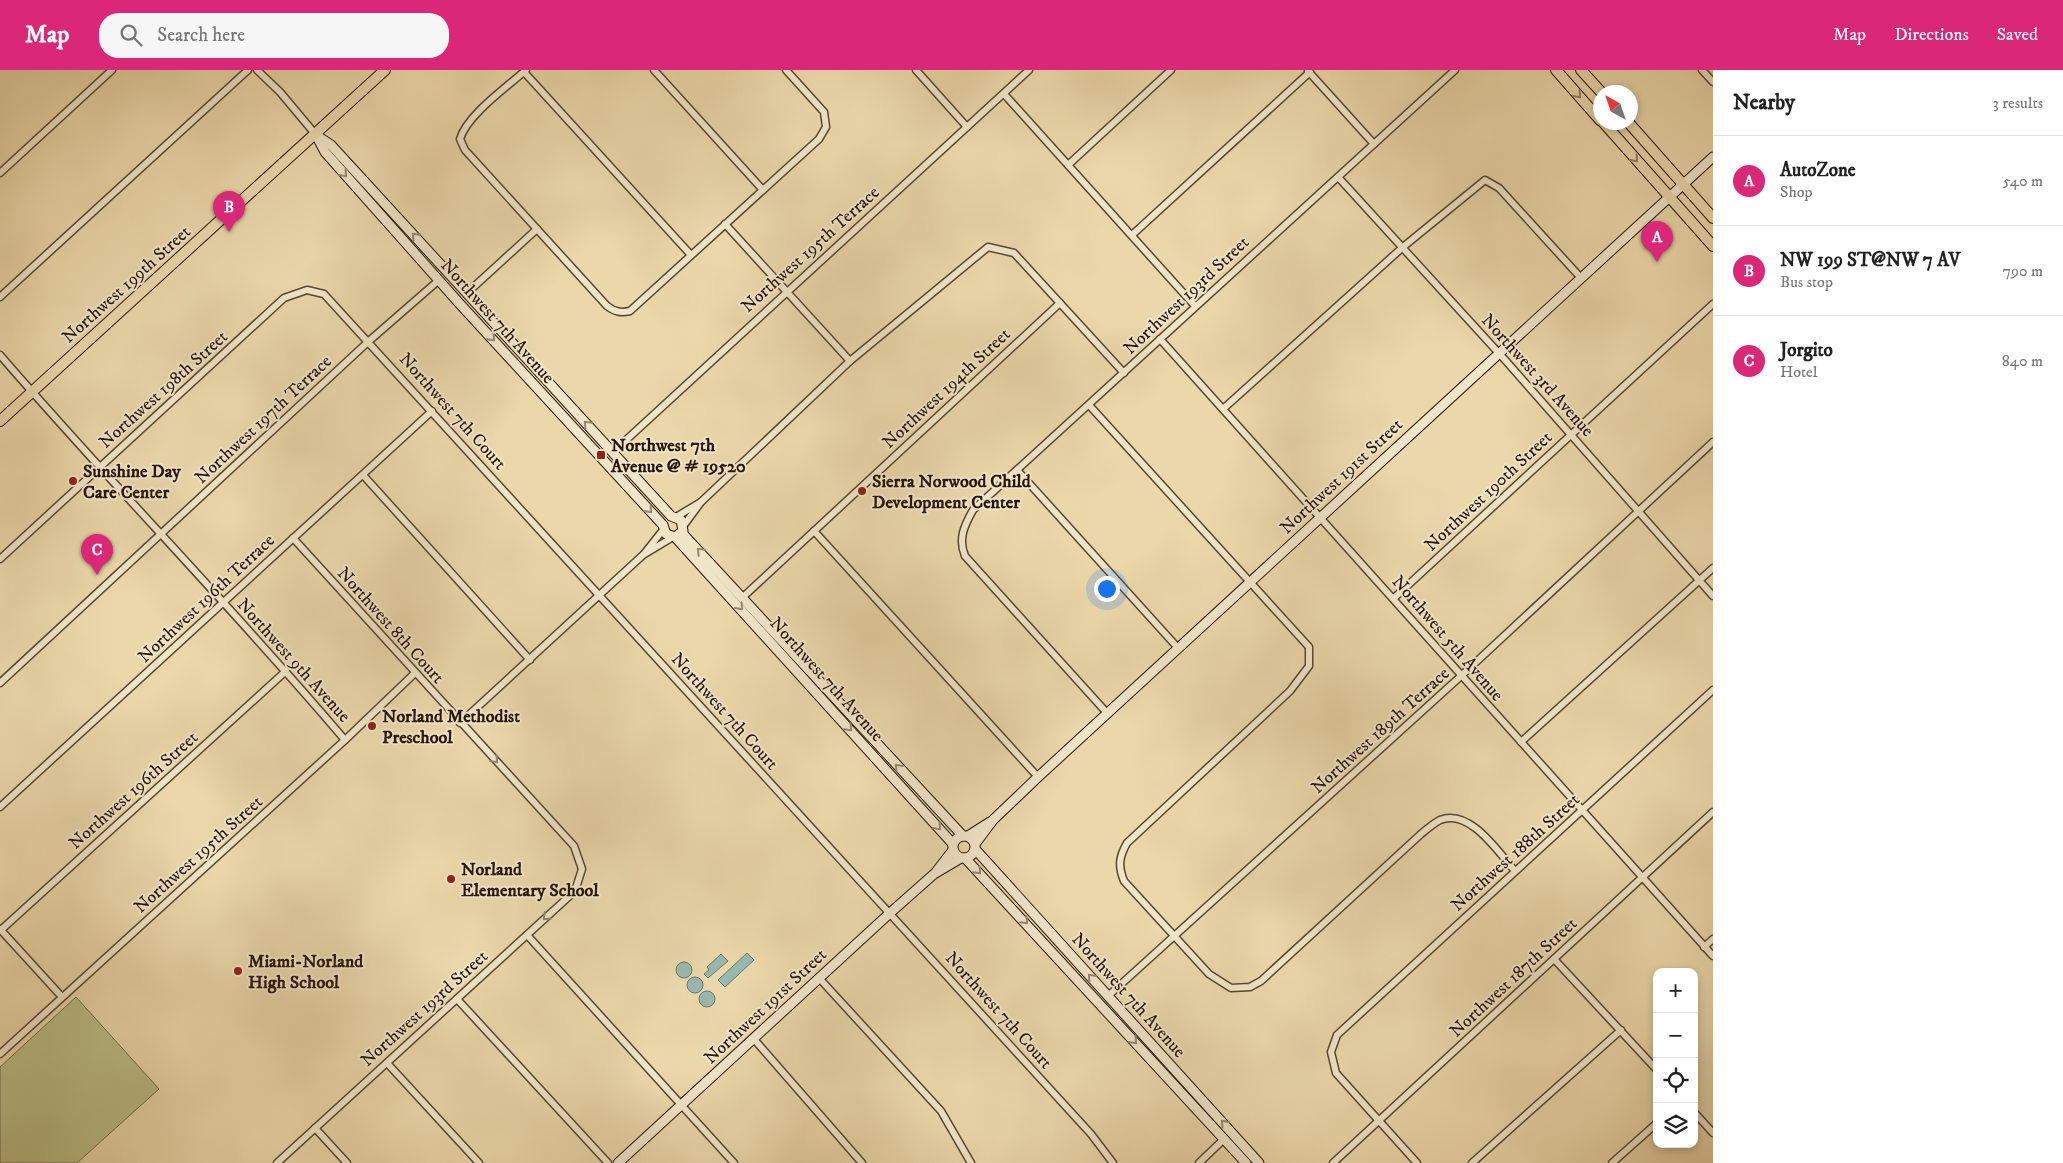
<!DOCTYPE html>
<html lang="en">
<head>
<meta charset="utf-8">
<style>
  body { margin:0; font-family:"IM FELL DW Pica",serif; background:#f6f6f6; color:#222 }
  .controls { position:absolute; right:15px; bottom:15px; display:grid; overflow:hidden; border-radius:10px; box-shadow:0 2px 8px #0003 }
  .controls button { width:45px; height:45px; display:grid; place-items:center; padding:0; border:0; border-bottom:1px solid #e0e0e0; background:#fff; color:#222; font:25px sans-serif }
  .compass { position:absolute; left:1593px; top:15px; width:45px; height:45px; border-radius:50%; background:#fff; box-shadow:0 2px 8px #0003; rotate:320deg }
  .you { position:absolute; left:1106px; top:518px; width:18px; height:18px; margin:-12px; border:4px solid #fff; border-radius:50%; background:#1a73e8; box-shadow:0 0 0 8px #1a73e833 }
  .badge { display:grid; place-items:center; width:32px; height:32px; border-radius:50%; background:#db2777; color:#fff; font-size:16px; font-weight:700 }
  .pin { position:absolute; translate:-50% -41px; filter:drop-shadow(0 1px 2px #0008) }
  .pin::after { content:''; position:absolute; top:26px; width:18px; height:15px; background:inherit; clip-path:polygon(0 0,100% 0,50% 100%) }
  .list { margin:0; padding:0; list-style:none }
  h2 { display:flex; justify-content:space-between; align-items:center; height:65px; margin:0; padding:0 20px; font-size:21px }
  h2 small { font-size:16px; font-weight:400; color:#767676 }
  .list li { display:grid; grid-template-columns:32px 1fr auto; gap:15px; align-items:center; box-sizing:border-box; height:90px; padding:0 20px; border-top:1px solid #e0e0e0 }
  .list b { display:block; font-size:19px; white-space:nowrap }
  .list p { margin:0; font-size:16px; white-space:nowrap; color:#767676 }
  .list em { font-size:16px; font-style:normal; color:#767676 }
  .icon { flex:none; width:28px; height:28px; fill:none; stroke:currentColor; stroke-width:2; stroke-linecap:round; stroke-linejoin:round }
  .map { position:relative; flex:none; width:1713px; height:1093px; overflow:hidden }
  header { display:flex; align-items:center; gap:30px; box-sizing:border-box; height:70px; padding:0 25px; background:#db2777; color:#fff }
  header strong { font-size:24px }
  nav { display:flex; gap:28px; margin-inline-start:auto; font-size:18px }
  .search { width:350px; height:45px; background:#f6f6f6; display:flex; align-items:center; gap:12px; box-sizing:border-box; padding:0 18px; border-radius:20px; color:#767676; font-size:19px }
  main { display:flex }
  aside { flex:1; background:#fff }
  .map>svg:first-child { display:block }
  .green { fill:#babd86; stroke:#706948 }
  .water { fill:#99b8af; stroke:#6b776d }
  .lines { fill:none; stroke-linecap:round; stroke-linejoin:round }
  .street-casing { stroke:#584631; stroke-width:9 }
  .secondary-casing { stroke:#271509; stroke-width:11 }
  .primary-casing { stroke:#271509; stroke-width:12 }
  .street { stroke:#f1e5c8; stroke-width:6 }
  .secondary { stroke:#f1e5c8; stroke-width:9 }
  .primary { stroke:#ead7aa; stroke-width:10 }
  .oneway { stroke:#928062 }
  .oneway2 { stroke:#968772 }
  .poi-dot { fill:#8f2418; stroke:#f1e5c8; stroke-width:2 }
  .labels { text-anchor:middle; stroke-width:4; stroke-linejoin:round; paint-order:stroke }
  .street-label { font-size:18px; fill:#271509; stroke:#f1e5c8 }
  .poi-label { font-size:18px; font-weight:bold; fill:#271509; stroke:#f1e5c8; text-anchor:start }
</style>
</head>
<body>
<header>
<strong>Map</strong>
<div class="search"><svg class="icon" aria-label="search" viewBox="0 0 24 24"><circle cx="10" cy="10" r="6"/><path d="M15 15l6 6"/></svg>Search here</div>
<nav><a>Map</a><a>Directions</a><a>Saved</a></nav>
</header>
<main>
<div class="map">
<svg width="1713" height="1093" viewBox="0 0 1713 1093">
  <rect width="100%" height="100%" fill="#ead7aa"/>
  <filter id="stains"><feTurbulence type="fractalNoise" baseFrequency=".004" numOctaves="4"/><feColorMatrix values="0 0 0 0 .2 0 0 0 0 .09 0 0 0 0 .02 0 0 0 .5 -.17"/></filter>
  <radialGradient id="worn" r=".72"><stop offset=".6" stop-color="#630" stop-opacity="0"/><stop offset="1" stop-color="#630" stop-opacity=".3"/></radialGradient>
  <polygon class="green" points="76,927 159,1019 77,1093 0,1093 0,997"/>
  <g class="water">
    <polygon points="747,883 754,890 725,917 718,910"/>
    <polygon points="721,884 728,891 708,908 704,904 709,900 707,897"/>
    <circle cx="684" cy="900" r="8"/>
    <circle cx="695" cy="915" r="8"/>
    <circle cx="707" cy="929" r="8"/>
  </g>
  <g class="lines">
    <g class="street-casing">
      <g id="street">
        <polyline points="257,0 280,22 316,65"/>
        <path d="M526,0C507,17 467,45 460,69L465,80L607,236C615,242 621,243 630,241L819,69L826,57L824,42L786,0"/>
        <polyline points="654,0 763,120"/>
        <polyline points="916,0 967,57"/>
        <polyline points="1702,0 1713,12"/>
        <polyline points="1308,1 1374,74"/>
        <polyline points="524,2 691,185"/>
        <polyline points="1004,24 1195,236"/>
        <polyline points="1068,95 1171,0"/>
        <polyline points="0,103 112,0"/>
        <polyline points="1338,107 1506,291 1713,526"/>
        <polyline points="725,154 850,291"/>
        <polyline points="1132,165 1310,2"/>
        <polyline points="467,223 537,159"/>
        <polyline points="0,227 248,0"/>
        <polyline points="1160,269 1713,886"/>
        <path d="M0,285C113,416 234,539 345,670"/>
        <path d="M1089,335L1309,577V596L1290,621L1127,773C1119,787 1118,796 1124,811L1209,904L1231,918L1250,917L1261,911L1421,764C1427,759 1434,753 1440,750C1470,738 1498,782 1515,801"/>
        <polyline points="1223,339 1403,177 1485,110 1499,118 1581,208"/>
        <polyline points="613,382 1029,0"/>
        <polyline points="1017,400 1178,578"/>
        <polyline points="363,405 530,590"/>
        <polyline points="676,447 701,432"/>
        <polyline points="684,455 701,432 850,291 988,177 1014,183 1124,303"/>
        <polyline points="814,461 1038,707"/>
        <polyline points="644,484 663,460"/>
        <polyline points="0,489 284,228 307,220 324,224 1091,1064 1113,1093"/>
        <polyline points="743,527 1060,233"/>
        <polyline points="1394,528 1713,234"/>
        <polyline points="0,613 369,271 439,210"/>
        <path d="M1107,643L965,486C958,469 964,456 973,440L1455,0"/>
        <polyline points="460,653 643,485 673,467"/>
        <polyline points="1521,672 1713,498"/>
        <polyline points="0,737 432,341"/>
        <polyline points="0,859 62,927"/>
        <polyline points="1,860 286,601"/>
        <polyline points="527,865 734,1093"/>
        <polyline points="1704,877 1713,869"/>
        <polyline points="1554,889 1657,1000"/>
        <polyline points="819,908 941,1041 971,1093"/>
        <polyline points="1108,926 1461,606 1713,372"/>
        <polyline points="457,929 608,1093"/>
        <polyline points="753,968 862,1093"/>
        <polyline points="0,984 345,670 415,603"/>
        <polyline points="387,993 479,1093"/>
        <polyline points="1694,1042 1713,1063"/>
        <polyline points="315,1058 347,1093"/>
        <polyline points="277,1093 575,821 582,799 574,776 293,468"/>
        <polyline points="1199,1093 1224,1069"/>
        <polyline points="1333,1093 1713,742"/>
        <polyline points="1417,1093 1336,1003 1331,982 1337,965 1713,620"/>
        <polyline points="1472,1093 1621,960"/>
        <polyline points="1612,1093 1657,1053"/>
      </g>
    </g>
    <g class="secondary-casing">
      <g id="secondary">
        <polyline points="316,65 325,82 459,233 663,455 666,464 675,467 953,774"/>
        <polyline points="316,65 331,75 671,446 681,450 683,461 675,467"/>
        <polyline points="682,463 963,766"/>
        <circle cx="964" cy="777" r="11"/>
        <polyline points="968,766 990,752"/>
        <polyline points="975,774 993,750 1038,707 1713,87"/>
        <polyline points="975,779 1259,1093"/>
        <polyline points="965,788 1246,1093"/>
        <polyline points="936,802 953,780"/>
        <polyline points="618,1093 890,843 934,804 961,788"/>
      </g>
    </g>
    <g class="primary-casing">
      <g id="primary">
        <polyline points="1556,0 1600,50"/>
        <polyline points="1581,0 1601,22"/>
        <polyline points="1603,52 1713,176"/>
        <polyline points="1628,52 1713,148"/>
        <polyline points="0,351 385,0"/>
      </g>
    </g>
    <use href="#street" class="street"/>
    <use href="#secondary" class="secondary"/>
    <use href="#primary" class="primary"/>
  </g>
  <defs><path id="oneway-chevron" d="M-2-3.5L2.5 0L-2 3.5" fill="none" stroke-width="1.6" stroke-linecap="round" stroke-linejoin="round" transform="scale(1.25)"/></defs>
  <g class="oneway">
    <use href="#oneway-chevron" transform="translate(1578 25) rotate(48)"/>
    <use href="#oneway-chevron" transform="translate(1635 89) rotate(48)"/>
  </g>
  <g class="oneway2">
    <use href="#oneway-chevron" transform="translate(344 104) rotate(48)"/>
    <use href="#oneway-chevron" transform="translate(415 166) rotate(-133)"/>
    <use href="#oneway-chevron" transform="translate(492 268) rotate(47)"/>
    <use href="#oneway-chevron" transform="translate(587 354) rotate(-133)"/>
    <use href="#oneway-chevron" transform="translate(649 440) rotate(48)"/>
    <use href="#oneway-chevron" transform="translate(700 481) rotate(-134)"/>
    <use href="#oneway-chevron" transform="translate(740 537) rotate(48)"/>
    <use href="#oneway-chevron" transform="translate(849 658) rotate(47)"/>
    <use href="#oneway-chevron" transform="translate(495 690) rotate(48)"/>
    <use href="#oneway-chevron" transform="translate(898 697) rotate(-132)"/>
    <use href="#oneway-chevron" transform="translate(938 757) rotate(49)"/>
    <use href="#oneway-chevron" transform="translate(978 801) rotate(46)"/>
    <use href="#oneway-chevron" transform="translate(546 847) rotate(137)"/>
    <use href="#oneway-chevron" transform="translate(1025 851) rotate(47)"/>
    <use href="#oneway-chevron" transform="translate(1091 907) rotate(-132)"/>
    <use href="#oneway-chevron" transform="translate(1134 971) rotate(48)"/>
    <use href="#oneway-chevron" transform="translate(1224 1053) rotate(-132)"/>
  </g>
  <g class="poi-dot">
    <rect x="596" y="380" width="10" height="10" rx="2.5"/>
    <circle cx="73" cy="411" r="5"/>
    <circle cx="862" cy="421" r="5"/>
    <circle cx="372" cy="656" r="5"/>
    <circle cx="451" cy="809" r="5"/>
    <circle cx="238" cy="901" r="5"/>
  </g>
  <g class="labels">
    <g class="street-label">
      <text transform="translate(810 179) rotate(-42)" y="6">Northwest 195th Terrace</text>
      <text transform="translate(126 214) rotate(-42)" y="6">Northwest 199th Street</text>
      <text transform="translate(1186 225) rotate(-43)" y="6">Northwest 193rd Street</text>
      <text transform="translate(498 251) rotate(48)" y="6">Northwest 7th Avenue</text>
      <text transform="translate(1538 305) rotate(48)" y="6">Northwest 3rd Avenue</text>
      <text transform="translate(946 318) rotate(-43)" y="6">Northwest 194th Street</text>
      <text transform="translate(163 319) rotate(-42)" y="6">Northwest 198th Street</text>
      <text transform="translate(453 341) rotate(48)" y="6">Northwest 7th Court</text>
      <text transform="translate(263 349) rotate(-43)" y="6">Northwest 197th Terrace</text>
      <text transform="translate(1341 406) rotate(-43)" y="6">Northwest 191st Street</text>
      <text transform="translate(1488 421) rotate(-43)" y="6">Northwest 190th Street</text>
      <text transform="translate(206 528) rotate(-43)" y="6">Northwest 196th Terrace</text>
      <text transform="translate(391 555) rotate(48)" y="6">Northwest 8th Court</text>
      <text transform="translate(1448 568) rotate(49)" y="6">Northwest 5th Avenue</text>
      <text transform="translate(294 590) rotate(48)" y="6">Northwest 9th Avenue</text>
      <text transform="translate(827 609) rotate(48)" y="6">Northwest 7th Avenue</text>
      <text transform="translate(725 641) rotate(48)" y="6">Northwest 7th Court</text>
      <text transform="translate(1380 660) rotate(-42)" y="6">Northwest 189th Terrace</text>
      <text transform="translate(133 720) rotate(-42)" y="6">Northwest 196th Street</text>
      <text transform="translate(1515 782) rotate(-42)" y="6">Northwest 188th Street</text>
      <text transform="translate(198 784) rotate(-42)" y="6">Northwest 195th Street</text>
      <text transform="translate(1513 907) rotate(-43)" y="6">Northwest 187th Street</text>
      <text transform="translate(1129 925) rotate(48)" y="6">Northwest 7th Avenue</text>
      <text transform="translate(765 936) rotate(-43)" y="6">Northwest 191st Street</text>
      <text transform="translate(424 938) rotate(-42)" y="6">Northwest 193rd Street</text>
      <text transform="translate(999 940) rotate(48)" y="6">Northwest 7th Court</text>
    </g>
    <g class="poi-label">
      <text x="611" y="381">Northwest 7th<tspan x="611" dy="21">Avenue @ # 19520</tspan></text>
      <text x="83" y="407">Sunshine Day<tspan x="83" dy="21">Care Center</tspan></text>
      <text x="872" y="417">Sierra Norwood Child<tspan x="872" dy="21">Development Center</tspan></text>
      <text x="382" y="652">Norland Methodist<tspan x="382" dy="21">Preschool</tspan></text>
      <text x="461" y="805">Norland<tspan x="461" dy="21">Elementary School</tspan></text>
      <text x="248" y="897">Miami-Norland<tspan x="248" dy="21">High School</tspan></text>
    </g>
  </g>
  <rect width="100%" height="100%" filter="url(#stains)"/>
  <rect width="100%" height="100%" fill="url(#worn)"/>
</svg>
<div class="controls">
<button>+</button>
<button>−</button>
<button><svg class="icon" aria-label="locate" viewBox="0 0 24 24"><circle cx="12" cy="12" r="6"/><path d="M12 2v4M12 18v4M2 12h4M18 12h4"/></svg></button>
<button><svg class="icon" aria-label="layers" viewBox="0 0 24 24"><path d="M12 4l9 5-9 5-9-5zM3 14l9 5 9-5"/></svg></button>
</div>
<svg class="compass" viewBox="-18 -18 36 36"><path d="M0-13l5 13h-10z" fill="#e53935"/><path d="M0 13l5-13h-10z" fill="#767676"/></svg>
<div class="you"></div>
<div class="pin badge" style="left:1657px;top:192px">A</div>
<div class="pin badge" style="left:229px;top:162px">B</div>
<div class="pin badge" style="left:97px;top:505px">C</div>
</div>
<aside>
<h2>Nearby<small>3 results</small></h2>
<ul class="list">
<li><span class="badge">A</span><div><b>AutoZone</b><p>Shop</p></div><em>540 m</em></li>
<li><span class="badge">B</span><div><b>NW 199 ST@NW 7 AV</b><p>Bus stop</p></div><em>790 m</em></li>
<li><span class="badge">C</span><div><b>Jorgito</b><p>Hotel</p></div><em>840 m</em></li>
</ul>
</aside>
</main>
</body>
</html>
